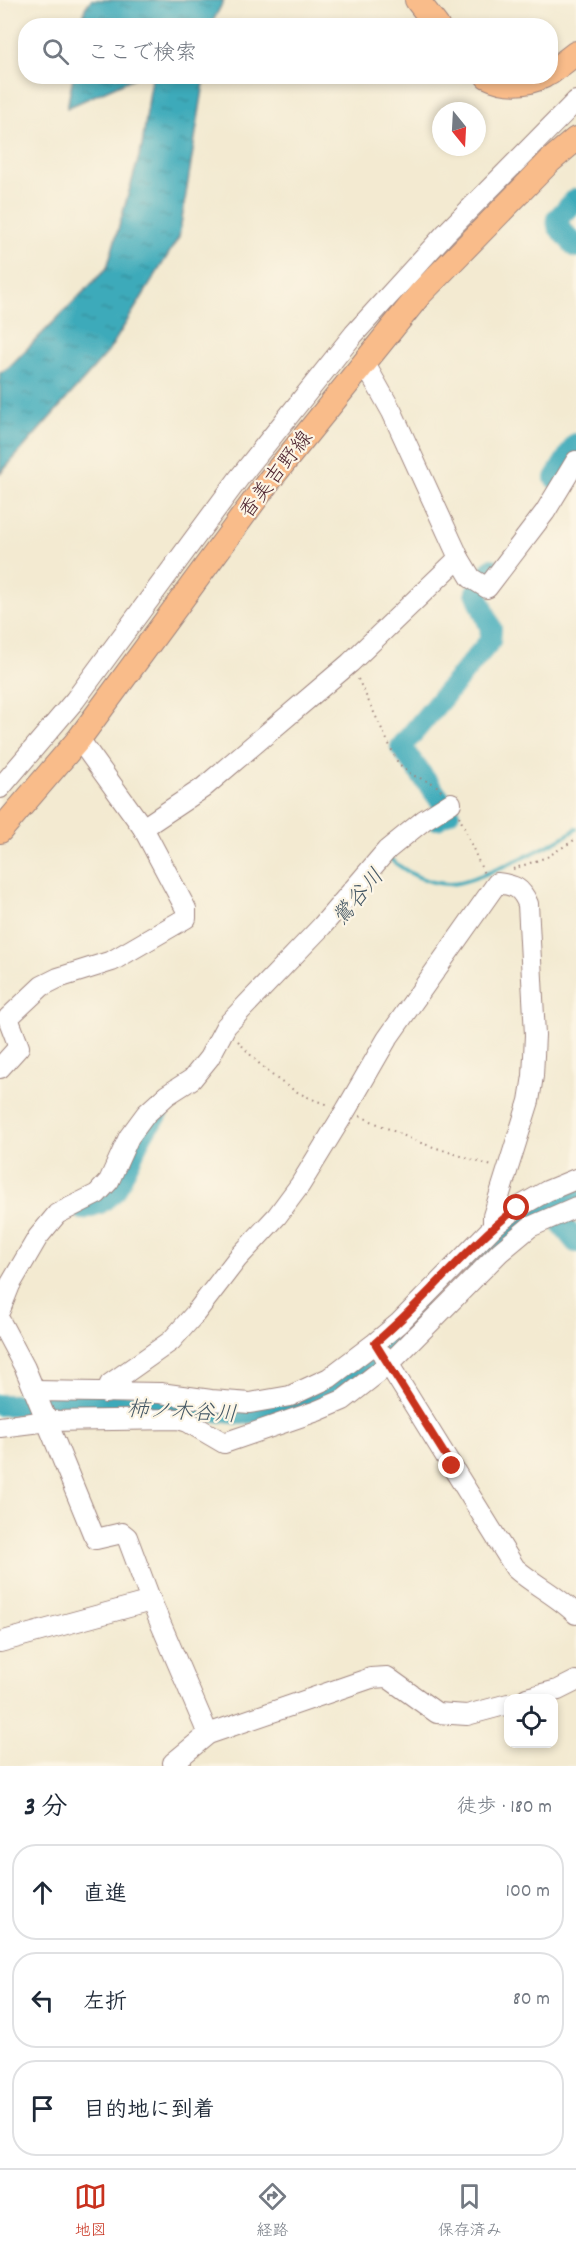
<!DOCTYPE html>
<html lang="ja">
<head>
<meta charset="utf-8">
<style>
  body { margin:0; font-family:Dekko,"Klee One",sans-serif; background:#f2f2f3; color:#1f2937 }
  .controls { position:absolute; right:18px; bottom:18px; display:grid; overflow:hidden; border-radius:12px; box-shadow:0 3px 9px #0003 }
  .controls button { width:54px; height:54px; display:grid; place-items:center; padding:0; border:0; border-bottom:2px solid #e0e1e3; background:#fff; color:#1f2937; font:30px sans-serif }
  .compass { position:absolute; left:432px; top:102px; width:54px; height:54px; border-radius:50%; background:#fff; box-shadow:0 3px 9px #0003; rotate:162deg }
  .stop { position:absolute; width:18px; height:18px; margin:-14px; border:4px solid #c8321e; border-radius:50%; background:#fff }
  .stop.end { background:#c8321e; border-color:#fff; box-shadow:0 2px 6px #0008 }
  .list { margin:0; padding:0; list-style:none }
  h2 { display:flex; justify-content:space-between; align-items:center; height:78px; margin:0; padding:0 24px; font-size:26px }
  h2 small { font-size:20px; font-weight:400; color:#747a83 }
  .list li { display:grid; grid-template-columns:39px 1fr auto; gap:18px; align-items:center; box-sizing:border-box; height:96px; margin:0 12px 12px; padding:0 12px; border:2px solid #e0e1e3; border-radius:24px }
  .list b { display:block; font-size:22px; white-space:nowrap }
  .list em { font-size:20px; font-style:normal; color:#747a83 }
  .icon { flex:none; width:33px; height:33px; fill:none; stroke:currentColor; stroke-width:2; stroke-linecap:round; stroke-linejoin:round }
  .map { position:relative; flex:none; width:576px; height:1766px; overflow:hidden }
  .search { position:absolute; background:#fff; box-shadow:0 3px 9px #0003; left:18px; right:18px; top:18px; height:66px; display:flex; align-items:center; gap:15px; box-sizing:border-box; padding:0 21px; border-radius:24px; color:#747a83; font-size:22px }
  .sheet { height:402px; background:#fff }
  nav { display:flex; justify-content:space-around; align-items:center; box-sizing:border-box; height:84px; border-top:2px solid #e0e1e3; background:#fff; font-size:16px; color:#747a83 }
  nav a { display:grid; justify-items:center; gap:3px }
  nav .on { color:#c8321e }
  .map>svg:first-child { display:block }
  .water { fill:url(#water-ripples); stroke:#436472; stroke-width:1.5 }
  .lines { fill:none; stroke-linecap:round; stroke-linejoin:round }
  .stream { stroke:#3caaba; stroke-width:4 }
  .river { stroke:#3caaba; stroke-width:22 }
  .minor-casing { stroke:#9e847e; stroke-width:22 }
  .major-casing { stroke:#9e847e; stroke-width:26 }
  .path { stroke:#9e847e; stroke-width:2; stroke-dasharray:1.5 4.5; stroke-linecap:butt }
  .minor { stroke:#fff; stroke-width:20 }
  .major { stroke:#f9bc8a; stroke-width:24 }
  .route { stroke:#c8321e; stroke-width:8 }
  .labels { text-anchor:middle; stroke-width:4.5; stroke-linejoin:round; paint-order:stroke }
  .street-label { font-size:21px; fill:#4a1f2b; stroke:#fcf5e5 }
  .water-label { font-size:22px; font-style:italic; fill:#445764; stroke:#fcf5e5 }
</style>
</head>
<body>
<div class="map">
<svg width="576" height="1766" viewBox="0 0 576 1766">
  <defs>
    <pattern id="water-ripples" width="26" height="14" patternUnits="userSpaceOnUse" patternTransform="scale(1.5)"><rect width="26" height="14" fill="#3caaba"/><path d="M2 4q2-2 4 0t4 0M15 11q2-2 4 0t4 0" fill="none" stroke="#348a97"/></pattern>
  </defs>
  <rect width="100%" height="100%" fill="#fcf5e5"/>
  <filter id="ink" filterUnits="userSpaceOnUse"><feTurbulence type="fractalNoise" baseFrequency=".0167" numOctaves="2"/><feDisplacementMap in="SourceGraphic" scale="12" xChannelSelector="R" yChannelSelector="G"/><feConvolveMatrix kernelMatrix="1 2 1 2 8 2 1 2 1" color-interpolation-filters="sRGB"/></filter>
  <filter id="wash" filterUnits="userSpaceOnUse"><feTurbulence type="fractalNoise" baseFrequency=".008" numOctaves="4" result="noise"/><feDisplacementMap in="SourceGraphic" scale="24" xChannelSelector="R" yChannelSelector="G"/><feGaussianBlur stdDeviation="1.35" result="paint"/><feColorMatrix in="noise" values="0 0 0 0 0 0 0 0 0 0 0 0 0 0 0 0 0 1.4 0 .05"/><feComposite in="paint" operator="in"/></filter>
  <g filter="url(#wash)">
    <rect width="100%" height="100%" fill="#f3ead1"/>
    <g class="water">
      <polygon points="91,0 224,0 211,25 82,25 85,8"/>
      <polygon points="73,77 73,76 136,77 67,108"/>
      <polygon points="152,77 205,77 179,237 108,352 0,474 0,373 9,367 107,268 142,146"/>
    </g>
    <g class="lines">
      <path class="stream" d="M389,858C407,873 425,883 448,884C470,885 557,843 576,829"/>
      <g class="river">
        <polyline points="576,199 557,219 558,226 576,247"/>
        <polyline points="555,478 576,444"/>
        <polyline points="437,819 449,812 401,747 490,641 491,629 476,592 492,569"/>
        <polyline points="547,1206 576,1242"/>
        <polyline points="82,1209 100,1203 115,1191 143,1132 157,1115"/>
        <polyline points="470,1262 511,1224 576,1193"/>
        <polyline points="0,1405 101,1404 191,1408 242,1414 291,1405 340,1384 399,1337 422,1312"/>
      </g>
    </g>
  </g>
  <g filter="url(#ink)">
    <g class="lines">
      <g class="minor-casing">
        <g id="minor">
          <polyline points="364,362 392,412 459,558 471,578 487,588 545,512 576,461"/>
          <polyline points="0,788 75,700 239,478 354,334 445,234 576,101"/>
          <polyline points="143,828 203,788 350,663 459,558"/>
          <polyline points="0,1068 19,1047 8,1018 42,986 58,978 112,961 186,918 186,909 143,828 79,739"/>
          <polyline points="0,1310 10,1285 38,1237 57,1214 97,1194 109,1181 129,1137 146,1114 167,1095 192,1079 209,1058 226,1026 322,926 387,850 424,820 451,803"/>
          <polyline points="0,1321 25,1368 93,1534 96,1539 122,1533 127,1537 151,1601 208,1734"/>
          <path d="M383,1355L515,1568C534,1585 558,1596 576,1614"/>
          <polyline points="35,1391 160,1393 211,1400 250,1403 290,1396 329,1378 375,1343 399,1323 493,1227 517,1208 547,1191 576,1179"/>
          <path d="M106,1393L110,1384L171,1341L194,1315L237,1259L277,1216L300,1185L346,1110L387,1039L497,883C514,885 521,887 528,904L535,1035L533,1076L529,1101L493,1216V1227"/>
          <polyline points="0,1427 48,1421 178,1419 188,1422 224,1443 317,1411 343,1400 389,1364 500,1252 530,1227 576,1207"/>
          <polyline points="0,1642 151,1601"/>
          <polyline points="527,1698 558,1690 576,1681"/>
          <polyline points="175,1766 173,1763 208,1734 371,1678 387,1677 437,1713 467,1715 508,1704"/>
        </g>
      </g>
      <g class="major-casing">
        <g id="major">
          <polyline points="417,0 437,26"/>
          <polyline points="550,73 576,53"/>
          <path d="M487,76C505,85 525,85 544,76"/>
          <polyline points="0,831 79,739 268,482 420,294 550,161 576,139"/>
        </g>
      </g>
      <g class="path">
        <polyline points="358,679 398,763 412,775 435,784 442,792"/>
        <polyline points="459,816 484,874"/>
        <polyline points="513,869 547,857 576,839"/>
        <path d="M238,1041C265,1072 289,1093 329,1105"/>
        <polyline points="360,1116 418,1142 492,1166"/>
      </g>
      <use href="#minor" class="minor"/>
      <use href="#major" class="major"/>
    </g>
  </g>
  <g class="lines" filter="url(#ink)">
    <path class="route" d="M452,1466L375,1343C425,1301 465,1248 517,1208"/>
  </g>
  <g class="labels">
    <g class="street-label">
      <text transform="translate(275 474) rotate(-52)" y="7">香美吉野線</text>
    </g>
    <g class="water-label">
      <text transform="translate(357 896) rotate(-50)" y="8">鶯谷川</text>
      <text transform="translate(182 1410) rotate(3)" y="8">柿ノ木谷川</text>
    </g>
  </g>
</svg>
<div class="controls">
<button><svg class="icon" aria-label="locate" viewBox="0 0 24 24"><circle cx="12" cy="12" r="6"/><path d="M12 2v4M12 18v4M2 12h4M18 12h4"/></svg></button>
</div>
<svg class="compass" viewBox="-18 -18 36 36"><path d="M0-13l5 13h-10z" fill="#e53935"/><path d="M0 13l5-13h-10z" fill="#747a83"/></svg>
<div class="stop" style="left:517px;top:1208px"></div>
<div class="stop end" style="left:452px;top:1466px"></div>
<div class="search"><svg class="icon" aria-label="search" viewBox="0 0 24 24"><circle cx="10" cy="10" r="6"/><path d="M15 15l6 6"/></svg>ここで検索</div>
</div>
<section class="sheet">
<h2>3 分<small>徒歩 · 180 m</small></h2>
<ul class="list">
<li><svg class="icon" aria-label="ahead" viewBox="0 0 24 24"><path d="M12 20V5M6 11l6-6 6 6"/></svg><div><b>直進</b></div><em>100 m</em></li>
<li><svg class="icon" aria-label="left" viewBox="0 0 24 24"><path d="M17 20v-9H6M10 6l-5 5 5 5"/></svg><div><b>左折</b></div><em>80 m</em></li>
<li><svg class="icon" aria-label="arrive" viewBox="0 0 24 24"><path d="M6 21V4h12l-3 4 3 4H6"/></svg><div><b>目的地に到着</b></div></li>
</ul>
</section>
<nav>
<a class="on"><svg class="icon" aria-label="map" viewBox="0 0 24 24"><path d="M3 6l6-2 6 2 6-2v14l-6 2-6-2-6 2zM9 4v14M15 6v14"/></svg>地図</a>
<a><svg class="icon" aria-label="directions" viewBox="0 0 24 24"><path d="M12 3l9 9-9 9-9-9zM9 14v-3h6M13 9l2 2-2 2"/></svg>経路</a>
<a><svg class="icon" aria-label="saved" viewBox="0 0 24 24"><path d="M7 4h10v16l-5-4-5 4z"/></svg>保存済み</a>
</nav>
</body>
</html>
